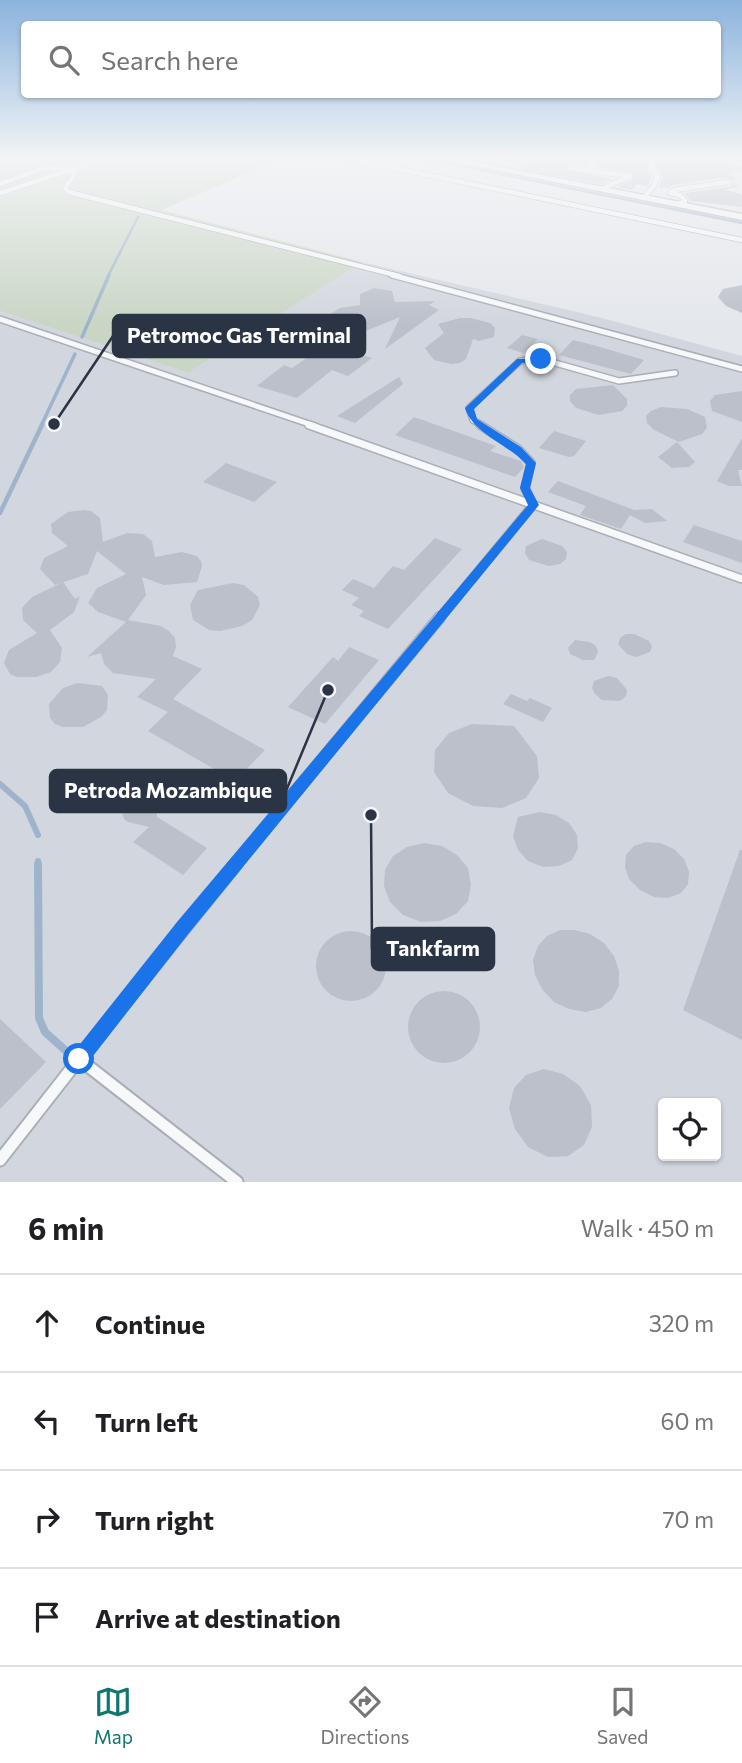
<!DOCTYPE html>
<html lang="en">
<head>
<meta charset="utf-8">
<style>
  body { margin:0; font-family:Commissioner,sans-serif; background:#f2f2f2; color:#202124 }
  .controls { position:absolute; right:21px; bottom:21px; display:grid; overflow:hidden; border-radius:7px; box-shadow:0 2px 5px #0004 }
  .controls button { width:63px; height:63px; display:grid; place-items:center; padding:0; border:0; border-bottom:2px solid #e0e0e0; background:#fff; color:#202124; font:35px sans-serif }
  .stop { position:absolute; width:21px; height:21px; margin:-16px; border:5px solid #1a73e8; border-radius:50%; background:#fff }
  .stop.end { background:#1a73e8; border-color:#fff; box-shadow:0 2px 7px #0008 }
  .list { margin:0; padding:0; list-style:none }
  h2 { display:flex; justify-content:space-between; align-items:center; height:91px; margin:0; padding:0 28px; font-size:30px }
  h2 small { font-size:23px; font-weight:400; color:#757577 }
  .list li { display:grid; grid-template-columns:46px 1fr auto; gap:21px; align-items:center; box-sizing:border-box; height:98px; padding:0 28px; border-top:2px solid #e0e0e0 }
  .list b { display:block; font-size:26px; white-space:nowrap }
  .list em { font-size:23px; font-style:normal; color:#757577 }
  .icon { flex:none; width:38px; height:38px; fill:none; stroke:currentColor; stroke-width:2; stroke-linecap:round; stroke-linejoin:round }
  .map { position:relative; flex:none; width:742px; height:1182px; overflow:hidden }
  .search { position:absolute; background:#fff; box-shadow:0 2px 5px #0004; left:21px; right:21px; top:21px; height:77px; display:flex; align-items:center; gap:18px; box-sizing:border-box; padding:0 24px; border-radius:7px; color:#757577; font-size:26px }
  .sheet { height:483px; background:#fff }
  nav { display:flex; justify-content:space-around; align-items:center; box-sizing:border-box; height:98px; border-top:2px solid #e0e0e0; background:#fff; font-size:19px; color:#757577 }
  nav a { display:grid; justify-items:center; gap:4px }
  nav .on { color:#0f766e }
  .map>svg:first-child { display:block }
  .built { fill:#d2d6de; fill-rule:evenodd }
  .green { fill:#c9d6c5 }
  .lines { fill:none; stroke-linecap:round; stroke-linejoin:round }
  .stream-far4 { stroke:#9fb4cc; stroke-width:2.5 }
  .stream-far3 { stroke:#9fb4cc; stroke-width:3.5 }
  .stream-far2 { stroke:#9fb4cc; stroke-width:4.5 }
  .stream-far1 { stroke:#9fb4cc; stroke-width:6 }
  .stream { stroke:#9fb4cc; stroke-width:8 }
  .building { fill:#bbc0ca }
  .service-far4-casing { stroke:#a9aeb7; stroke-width:6 }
  .service-far3-casing { stroke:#a9aeb7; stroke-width:8 }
  .service-far2-casing { stroke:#a9aeb7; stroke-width:10 }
  .service-far1-casing { stroke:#a9aeb7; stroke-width:13 }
  .service-casing { stroke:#a9aeb7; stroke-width:15 }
  .minor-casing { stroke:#a9aeb7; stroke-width:3 }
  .service-far4 { stroke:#f7f8fa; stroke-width:4.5 }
  .service-far3 { stroke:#f7f8fa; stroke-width:5 }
  .service-far2 { stroke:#f7f8fa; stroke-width:7 }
  .service-far1 { stroke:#f7f8fa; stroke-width:10 }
  .service { stroke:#f7f8fa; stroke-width:11 }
  .minor { fill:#f7f8fa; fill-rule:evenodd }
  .route { fill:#1a73e8 }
  .leader { fill:none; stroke:#2b3445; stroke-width:2.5 }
  .callout-dot { fill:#2b3445; stroke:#f4f6f9; stroke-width:2.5 }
  .callout { fill:#2b3445; stroke:#2b3445; stroke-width:2.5 }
  .callout-label { font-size:21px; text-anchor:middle; font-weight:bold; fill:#fff }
</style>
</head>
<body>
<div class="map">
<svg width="742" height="1182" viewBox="0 0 742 1182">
  <rect width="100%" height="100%" fill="#e4e7ec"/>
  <path class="built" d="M362,262L602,318L742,356V1182H0V311L188,373ZM663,1103H716V1156H663Z"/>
  <polygon class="green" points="0,158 283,158 162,210 362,262 188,373 0,311"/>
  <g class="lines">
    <g class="stream-far4">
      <polyline points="420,158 742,223"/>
      <polyline points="108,276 138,217"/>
    </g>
    <g class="stream-far3">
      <polyline points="82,337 109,275"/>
      <polyline points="41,426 75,354"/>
    </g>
    <polyline class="stream-far2" points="0,513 42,425"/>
    <g class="stream-far1">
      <polyline points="0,784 25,806 38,835"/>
      <polyline points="38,861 38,866"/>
    </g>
    <polyline class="stream" points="38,864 39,1018 45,1032 65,1050"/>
  </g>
  <g class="building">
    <polygon points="533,158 584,158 586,165 570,163 567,170 613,179 601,184 517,168"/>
    <polygon points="594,158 640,158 647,164 646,170 652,177 648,186 637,184 632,190 617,187 633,179 633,173 596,167"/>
    <polygon points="656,158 709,158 742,166 742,169 726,174 738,179 732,180 727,177 673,185 668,188 659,187 663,176 656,167"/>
    <polygon points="733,183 739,187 725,189 742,195 742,207 690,201 685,193 729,187"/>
    <polygon points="742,285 742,313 726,306 718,297 723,289"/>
    <polygon points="374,288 392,291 395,302 435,301 429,305 439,310 385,349 400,317 368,330 336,335 325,321 327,316 340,308 360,305 360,294"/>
    <polygon points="460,318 471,318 490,323 495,328 494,337 479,341 473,339 466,359 460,363 451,364 434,360 425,348 444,333 438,324"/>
    <polygon points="522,335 538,339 523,353 507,348"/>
    <polygon points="573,340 593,345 644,360 631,374 559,355"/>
    <polygon points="327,344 372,358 348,376 332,370 297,398 257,386 284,365 292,368"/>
    <polygon points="399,377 403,384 355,423 337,416"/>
    <polygon points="613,385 627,399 627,406 622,411 599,415 576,408 570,401 570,395 576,389"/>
    <polygon points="742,391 742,422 712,411 710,401 715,395"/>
    <polygon points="661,407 687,409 705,417 707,428 702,434 679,442 654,430 647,423 646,416 651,411"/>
    <polygon points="414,417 496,446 490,451 521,461 524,467 515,477 395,435"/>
    <polygon points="554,431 586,441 574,456 569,457 539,448"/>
    <polygon points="742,438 742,470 738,470 742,486 729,486 717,481"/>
    <polygon points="677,442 695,462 689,467 672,468 658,457"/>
    <polygon points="226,463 277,482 254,502 203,482"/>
    <polygon points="558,481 634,510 652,509 667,521 645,523 630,515 621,529 580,515 586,506 548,492"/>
    <polygon points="84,510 91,511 100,518 103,542 127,533 143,534 152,541 155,557 182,552 197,556 201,561 202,566 197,582 164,585 142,577 146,595 128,620 161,626 169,631 175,638 176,647 173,656 202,669 173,699 265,750 235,781 148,731 168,712 137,697 156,679 113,673 104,664 101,653 87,657 126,622 98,612 88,603 97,588 126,574 97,551 88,574 55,585 40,569 44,558 68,546 52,533 51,524 68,512"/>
    <polygon points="694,525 742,541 742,563 683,542"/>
    <polygon points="435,538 462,549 388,629 359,616 364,611 351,605 359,598 342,590 353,579 374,588 393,566 404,570"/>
    <polygon points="542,539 562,546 567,552 566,559 560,564 549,566 529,560 525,553 526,546"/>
    <polygon points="63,582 75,599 80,596 74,612 50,630 62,648 60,662 51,672 36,677 17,677 10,674 4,663 9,650 37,633 23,620 22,608 32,597"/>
    <polygon points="233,583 244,585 258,597 260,605 252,620 242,626 220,631 209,630 193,620 190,605 198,590"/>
    <polygon points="626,634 634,634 649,641 652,647 650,652 636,657 627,654 618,644 620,638"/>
    <polygon points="575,640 590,642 596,646 598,652 594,660 583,660 570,654 568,648"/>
    <polygon points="349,647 379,660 325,724 288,707 333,657 338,661"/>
    <polygon points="608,676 617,678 627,690 626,696 620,701 602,700 595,694 592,688 594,681"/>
    <polygon points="78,683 102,686 108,695 107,710 101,717 83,727 63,727 55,724 50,718 49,704 63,688"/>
    <polygon points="511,694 527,701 530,698 552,708 543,722 503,704"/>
    <polygon points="472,724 514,726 537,756 539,778 526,798 502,808 473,806 448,793 434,772 435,750 449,733"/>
    <polygon points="142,793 156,799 157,817 207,848 183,875 133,842 149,827 128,822 124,819 121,809 124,801"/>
    <polygon points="540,812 556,815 569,823 577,835 578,848 572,860 559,866 543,867 528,861 518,850 513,836 518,817"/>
    <polygon points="646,842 660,843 674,849 684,859 689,872 688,884 681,893 668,898 654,897 640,890 629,879 625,867 626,855 634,846"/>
    <polygon points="424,843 442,846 457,855 468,868 471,885 468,901 456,914 440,921 421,922 403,915 390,902 384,886 385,870 393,856 407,847"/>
    <polygon points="740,850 742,850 742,1040 683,1010"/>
    <polygon points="560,930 575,930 590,934 604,943 614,956 619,971 619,986 612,999 601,1008 586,1012 569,1009 554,1002 542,989 535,975 533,960 538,946 547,936"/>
    <circle cx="351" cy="966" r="35"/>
    <circle cx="444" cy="1027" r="36"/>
    <polygon points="0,1019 46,1062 0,1109"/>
    <polygon points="544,1069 563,1074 580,1086 591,1105 592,1127 584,1145 568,1156 548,1157 528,1147 515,1129 509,1108 514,1088 526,1075"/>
  </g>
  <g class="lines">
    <g class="service-far4-casing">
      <g id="service-far4">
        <polyline points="346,158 742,240"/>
        <polyline points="571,168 630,176"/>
        <polyline points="72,169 75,174 65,188 69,192 399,276"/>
        <polyline points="588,170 592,165 589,158"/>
        <polyline points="0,184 44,168 72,169"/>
        <polyline points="602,189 630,176"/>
        <polyline points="0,193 106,158"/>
        <polyline points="643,198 654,186 658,176 650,168 653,162 645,158"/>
        <polyline points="677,204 685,201 680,195 670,193 674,190 728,182"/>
      </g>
    </g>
    <g class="service-far3-casing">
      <g id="service-far3">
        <polyline points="392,275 742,369"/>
        <polyline points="0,319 315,426"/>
        <polyline points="483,426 473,420 469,408 520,361 541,359 619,381 675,373"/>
      </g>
    </g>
    <g class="service-far2-casing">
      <g id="service-far2">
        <polyline points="309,425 742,579"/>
        <polyline points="439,619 533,505 525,488 531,463 518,449 480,425"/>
      </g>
    </g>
    <g class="service-far1-casing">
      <polyline id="service-far1" points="234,866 440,617"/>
    </g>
    <g class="service-casing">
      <g id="service">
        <polyline points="236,864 79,1059 237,1182"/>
        <polyline points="0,1160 79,1059"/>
      </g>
    </g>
    <g class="minor-casing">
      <polygon id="minor" points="436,158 454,158 742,214 742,220"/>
    </g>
    <use href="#service-far4" class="service-far4"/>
    <use href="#service-far3" class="service-far3"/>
    <use href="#service-far2" class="service-far2"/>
    <use href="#service-far1" class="service-far1"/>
    <use href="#service" class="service"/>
    <use href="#minor" class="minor"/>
  </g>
  <linearGradient id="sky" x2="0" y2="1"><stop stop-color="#8bb4dd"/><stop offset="0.49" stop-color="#f3f4f6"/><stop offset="1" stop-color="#f3f4f6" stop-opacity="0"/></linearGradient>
  <rect width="742" height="324" fill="url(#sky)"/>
  <path class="route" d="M544,358L541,362L522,363L474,409L477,419L521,447L536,463L530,488L539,505L189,933L86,1065L79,1068L73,1065L70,1059L73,1053L177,922L528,505L520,488L526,464C508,444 473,434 465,408L517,359Z"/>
  <path class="leader" d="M54 424L113 336M328 690L286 791M371 815L372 949"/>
  <g class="callout-dot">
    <circle cx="54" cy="424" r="7"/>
    <circle cx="328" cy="690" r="7"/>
    <circle cx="371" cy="815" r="7"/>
  </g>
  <g class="callout">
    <rect x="113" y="315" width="252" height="42" rx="7"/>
    <rect x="50" y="770" width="236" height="42" rx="7"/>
    <rect x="372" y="928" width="122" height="42" rx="7"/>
  </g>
  <g class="callout-label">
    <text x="239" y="343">Petromoc Gas Terminal</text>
    <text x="168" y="798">Petroda Mozambique</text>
    <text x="433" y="956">Tankfarm</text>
  </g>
</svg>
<div class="controls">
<button><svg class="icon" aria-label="locate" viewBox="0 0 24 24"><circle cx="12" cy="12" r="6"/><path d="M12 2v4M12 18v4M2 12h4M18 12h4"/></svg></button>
</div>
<div class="stop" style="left:79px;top:1059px"></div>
<div class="stop end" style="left:541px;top:359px"></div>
<div class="search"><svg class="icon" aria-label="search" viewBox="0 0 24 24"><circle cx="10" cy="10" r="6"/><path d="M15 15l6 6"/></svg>Search here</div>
</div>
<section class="sheet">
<h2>6 min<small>Walk · 450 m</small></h2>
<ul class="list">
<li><svg class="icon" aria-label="ahead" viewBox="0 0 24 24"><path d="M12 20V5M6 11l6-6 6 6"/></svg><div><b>Continue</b></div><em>320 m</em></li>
<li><svg class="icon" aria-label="left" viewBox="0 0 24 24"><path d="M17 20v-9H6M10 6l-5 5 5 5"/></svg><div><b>Turn left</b></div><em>60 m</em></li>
<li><svg class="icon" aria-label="right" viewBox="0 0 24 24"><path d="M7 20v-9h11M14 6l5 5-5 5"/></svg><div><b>Turn right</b></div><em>70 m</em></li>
<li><svg class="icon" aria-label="arrive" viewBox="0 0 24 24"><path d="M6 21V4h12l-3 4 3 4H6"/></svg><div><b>Arrive at destination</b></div></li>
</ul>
</section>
<nav>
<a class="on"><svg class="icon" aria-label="map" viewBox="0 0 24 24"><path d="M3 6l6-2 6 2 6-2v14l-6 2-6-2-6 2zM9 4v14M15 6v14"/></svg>Map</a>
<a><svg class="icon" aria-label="directions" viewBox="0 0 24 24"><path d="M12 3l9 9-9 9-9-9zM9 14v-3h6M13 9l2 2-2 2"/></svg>Directions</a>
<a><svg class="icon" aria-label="saved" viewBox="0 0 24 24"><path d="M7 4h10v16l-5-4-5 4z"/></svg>Saved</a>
</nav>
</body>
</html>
